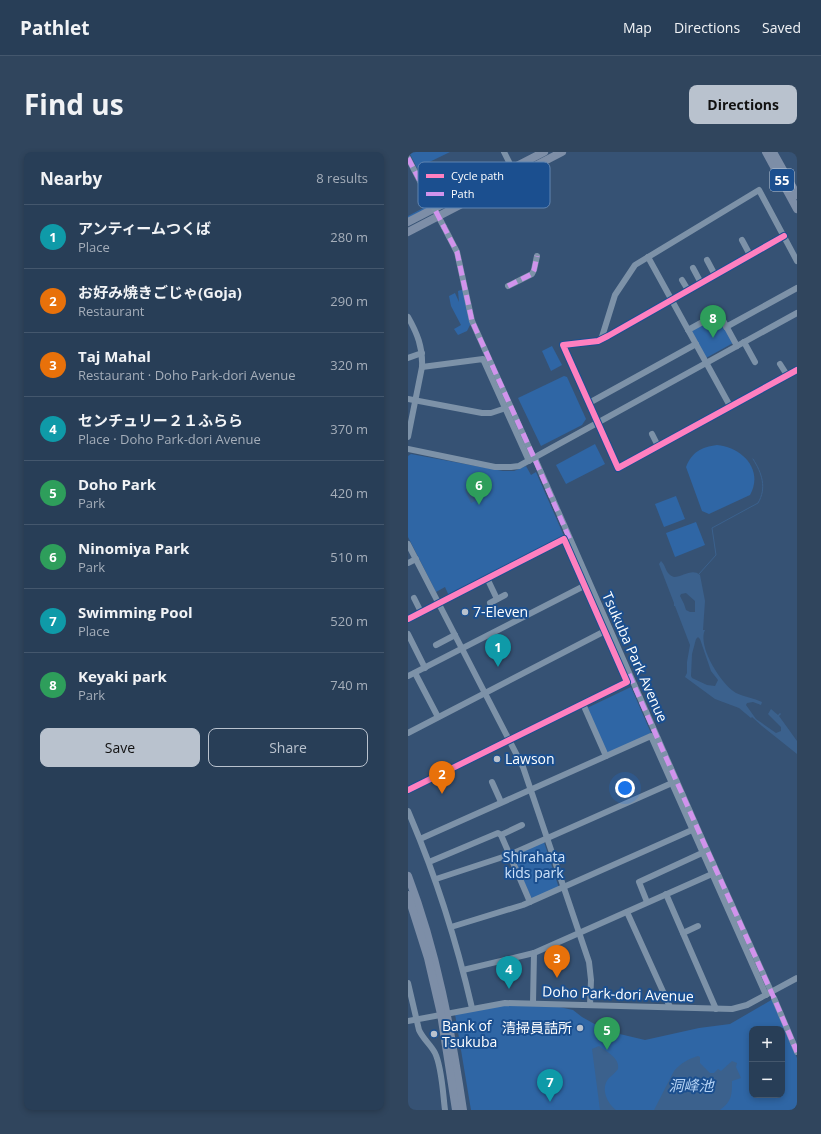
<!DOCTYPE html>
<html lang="en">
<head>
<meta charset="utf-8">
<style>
  body { margin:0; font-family:"Open Sans","Noto Sans JP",sans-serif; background:#30455d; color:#f1f3f6 }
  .controls { position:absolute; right:12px; bottom:12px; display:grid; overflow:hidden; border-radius:8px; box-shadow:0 2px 6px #0003 }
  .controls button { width:36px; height:36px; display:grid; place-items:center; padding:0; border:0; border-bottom:1px solid #44576d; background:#283e57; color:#f1f3f6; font:20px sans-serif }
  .you { position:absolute; left:217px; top:636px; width:14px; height:14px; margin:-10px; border:3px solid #fff; border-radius:50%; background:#1a73e8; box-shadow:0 0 0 6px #1a73e833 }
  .badge { display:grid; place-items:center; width:26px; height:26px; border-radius:50%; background:#b9c2ce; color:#fff; font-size:13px; font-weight:700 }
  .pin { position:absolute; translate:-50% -33px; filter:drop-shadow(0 1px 2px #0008) }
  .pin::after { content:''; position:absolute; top:21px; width:14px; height:12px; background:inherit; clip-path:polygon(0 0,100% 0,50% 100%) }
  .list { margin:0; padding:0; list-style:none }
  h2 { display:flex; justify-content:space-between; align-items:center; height:52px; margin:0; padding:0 16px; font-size:17px }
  h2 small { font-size:13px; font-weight:400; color:#a5aeba }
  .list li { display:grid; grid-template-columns:26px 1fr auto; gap:12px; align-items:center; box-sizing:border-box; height:64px; padding:0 16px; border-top:1px solid #44576d }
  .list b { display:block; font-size:15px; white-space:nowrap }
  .list p { margin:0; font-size:13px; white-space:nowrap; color:#a5aeba }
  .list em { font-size:13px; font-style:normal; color:#a5aeba }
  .actions { display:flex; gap:8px; padding:12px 16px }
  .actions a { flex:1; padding:9px 0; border:1px solid #b9c2ce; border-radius:8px; text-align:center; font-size:14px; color:#b9c2ce }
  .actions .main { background:#b9c2ce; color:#111 }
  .map { position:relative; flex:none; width:389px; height:958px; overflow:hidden; border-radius:8px }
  header { display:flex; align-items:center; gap:24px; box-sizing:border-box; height:56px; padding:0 20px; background:#283e57; border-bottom:1px solid #44576d }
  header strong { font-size:19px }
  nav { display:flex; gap:22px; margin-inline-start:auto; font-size:14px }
  .intro { display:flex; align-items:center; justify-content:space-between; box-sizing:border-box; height:96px; padding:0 24px }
  h1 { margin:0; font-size:28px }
  .button { padding:10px 18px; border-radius:8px; background:#b9c2ce; color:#111; font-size:14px; font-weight:700 }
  main { display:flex; gap:24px; padding:0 24px }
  aside { flex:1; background:#283e57; border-radius:8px; box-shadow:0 2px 6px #0003 }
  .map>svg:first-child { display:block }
  .green { fill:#2f66a5; fill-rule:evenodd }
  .water { fill:#3b618d; fill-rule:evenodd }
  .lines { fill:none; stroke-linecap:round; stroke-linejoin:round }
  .stream { stroke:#3b618d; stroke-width:1 }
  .minor { stroke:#7d92a8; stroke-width:6 }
  .major { stroke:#7d8ea7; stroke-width:8 }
  .minor-bridge { stroke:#7d92a8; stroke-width:6 }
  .quiet { stroke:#d193ec; stroke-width:5; stroke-dasharray:10 5; stroke-linecap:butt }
  .cycleway-casing { stroke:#1b4f8f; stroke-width:8 }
  .cycleway { stroke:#ff80c0; stroke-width:6 }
  .poi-dot { fill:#b9c2ce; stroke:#1b4f8f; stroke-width:1.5 }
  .labels { text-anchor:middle; stroke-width:4; stroke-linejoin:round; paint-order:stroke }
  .shield { fill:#1b4f8f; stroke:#bbcadd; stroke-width:1 }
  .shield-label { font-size:13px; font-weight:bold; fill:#fff }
  .poi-label { font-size:14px; fill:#fff; stroke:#1b4f8f; text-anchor:start }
  .street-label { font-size:14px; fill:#fff; stroke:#1b4f8f }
  .park-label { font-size:14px; fill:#cfe3fa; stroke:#1b4f8f }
  .water-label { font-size:15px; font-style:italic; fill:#b5d3f5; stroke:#1b4f8f }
  .key { fill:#1b4f8f; stroke:#5f84b1; stroke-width:1 }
  .key-label { font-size:11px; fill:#fff }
</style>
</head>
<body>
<header>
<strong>Pathlet</strong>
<nav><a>Map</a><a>Directions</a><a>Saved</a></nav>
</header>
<div class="intro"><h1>Find us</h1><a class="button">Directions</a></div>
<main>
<aside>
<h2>Nearby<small>8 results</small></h2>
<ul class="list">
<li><span class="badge" style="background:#0f9aa8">1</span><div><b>アンティームつくば</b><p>Place</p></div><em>280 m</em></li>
<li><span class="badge" style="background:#e8710a">2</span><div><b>お好み焼きごじゃ(Goja)</b><p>Restaurant</p></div><em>290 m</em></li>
<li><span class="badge" style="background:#e8710a">3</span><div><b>Taj Mahal</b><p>Restaurant · Doho Park-dori Avenue</p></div><em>320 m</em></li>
<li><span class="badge" style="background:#0f9aa8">4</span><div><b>センチュリー２１ふらら</b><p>Place · Doho Park-dori Avenue</p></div><em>370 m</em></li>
<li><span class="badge" style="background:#2e9e5b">5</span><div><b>Doho Park</b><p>Park</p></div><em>420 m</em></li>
<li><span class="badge" style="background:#2e9e5b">6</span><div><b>Ninomiya Park</b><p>Park</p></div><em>510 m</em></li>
<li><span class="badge" style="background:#0f9aa8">7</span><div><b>Swimming Pool</b><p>Place</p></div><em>520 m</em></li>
<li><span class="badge" style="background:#2e9e5b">8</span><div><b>Keyaki park</b><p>Park</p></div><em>740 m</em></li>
</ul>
<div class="actions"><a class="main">Save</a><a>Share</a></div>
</aside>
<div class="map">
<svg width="389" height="958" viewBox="0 0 389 958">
  <rect width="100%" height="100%" fill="#365274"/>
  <g class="green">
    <polygon points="1,0 42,0 9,16"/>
    <polygon points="94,15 95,18 0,67 0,64"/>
    <polygon points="56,137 63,171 59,179 50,183 46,177 53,173 43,154 41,144 47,141 51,150 50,139"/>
    <polygon points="308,165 311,166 325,191 298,206 284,180 285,178"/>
    <polygon points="144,194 154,213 143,219 134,199"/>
    <polygon points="156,224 159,225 178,267 174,273 133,294 110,246"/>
    <polygon points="187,292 197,312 158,332 148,313"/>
    <path d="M309,293C334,295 356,318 342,343L301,362L294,359L278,315C284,300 293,295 309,293Z"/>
    <polygon points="3,302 95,319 106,319 118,314 123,323 128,320 156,384 41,444 37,435 28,440 0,385 0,304"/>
    <polygon points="268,344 277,367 256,375 247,352"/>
    <polygon points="288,370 297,393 267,405 258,381"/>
    <polygon points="223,535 243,581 201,601 198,600 179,556"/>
    <polygon points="136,690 151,736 124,747 104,704"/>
    <path d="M365,847L389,906V958H63L47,862L89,854H147L165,858L174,865L199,879L237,888L291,876L322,872ZM344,877H374V943H344Z"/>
  </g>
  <g class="water">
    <polygon points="65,334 71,347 63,351 57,338"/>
    <path d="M253,409C259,415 257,422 266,425C275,425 284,416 292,423L297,449L295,478H297C289,494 313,532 328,541C336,545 346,546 354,550L353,553L345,550L339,551L338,553L348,567L368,581L373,579V575L360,562L363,557L370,563L372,561L373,562L371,564L389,589V602L354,574L344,565L343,566L331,556L307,547L277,525L279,521V510L282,493L267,454H266V451L251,412ZM278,441L287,449V460H282L278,458L276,452L272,444L273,442ZM290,485L292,487L303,519L310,528L307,534L299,533L284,526L283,524L284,502L288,487Z"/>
    <path d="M191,894C199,900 212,906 210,917C207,921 204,923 201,926C192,936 199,951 208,958H192L184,897Z"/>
    <path d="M290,904L292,905V911L302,921H306L310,917L313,919L324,909L329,911L328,915L333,926L324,929C324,943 324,949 312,958H246L266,919C273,911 280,907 290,904Z"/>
  </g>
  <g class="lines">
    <path class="stream" d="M291,422L308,403L304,376L350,351C359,336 354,321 345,307"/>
    <g class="minor">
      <polyline points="96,0 108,24"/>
      <polyline points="0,6 18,41"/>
      <polyline points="36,75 49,100 64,169 124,302"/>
      <polyline points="376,84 200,184 190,189 155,193 210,316 389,218"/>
      <polyline points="334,88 342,103"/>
      <polyline points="240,105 322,254"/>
      <polyline points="299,108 307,123"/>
      <polyline points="285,116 293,131"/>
      <polyline points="274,128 280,138"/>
      <polyline points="100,134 124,122 126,118 129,104"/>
      <path d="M0,165C9,181 15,195 14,215L0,285"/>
      <polyline points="318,175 389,136"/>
      <polyline points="280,178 311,161 329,194"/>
      <polyline points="193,188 207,143 227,113 351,38 389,109"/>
      <polyline points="336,190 347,210"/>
      <polyline points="0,206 14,201"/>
      <polyline points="372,212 379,223"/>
      <polyline points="14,215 75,207 121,309"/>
      <polyline points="0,247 74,261 83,261 98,256"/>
      <polyline points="181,251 288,192"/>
      <polyline points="244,282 250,294"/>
      <polyline points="0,297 87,315 103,315 111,314 389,161"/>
      <polyline points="128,309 295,689 362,837"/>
      <polyline points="0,392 115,615 181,810 183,828 182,853"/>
      <polyline points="0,411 8,407"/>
      <polyline points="79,426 89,447"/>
      <polyline points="6,446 13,460"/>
      <polyline points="82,451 97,443"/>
      <polyline points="0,467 156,387 219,530 0,638"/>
      <polyline points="0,482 17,516"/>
      <polyline points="28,493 47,483"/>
      <polyline points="7,521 30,565"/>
      <polyline points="0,524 176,434"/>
      <polyline points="175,552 198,604"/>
      <polyline points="0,581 197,479"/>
      <polyline points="84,630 93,650"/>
      <path d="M0,659C28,724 48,787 64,856"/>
      <polyline points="93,683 114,673"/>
      <polyline points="12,687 243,584 358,843"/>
      <polyline points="21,710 90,681 93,683 122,750"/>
      <polyline points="28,727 101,703 264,631"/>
      <polyline points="258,742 308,857"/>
      <polyline points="239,750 231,730 294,701"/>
      <polyline points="219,760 262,855"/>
      <polyline points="43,775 115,753 284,678"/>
      <polyline points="275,781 290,774"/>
      <polyline points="55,818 126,801 304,722"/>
      <path d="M0,831L11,878C15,887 23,893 27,901C34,915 35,943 37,958"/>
      <polyline points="366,846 389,900"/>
      <polyline points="125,851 126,801"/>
      <polyline points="0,869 97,851 324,857 339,853 389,826"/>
    </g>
    <g class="major">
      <polyline points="358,0 389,57"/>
      <polyline points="365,0 389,43"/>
      <polyline points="0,70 136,0"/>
      <polyline points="0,80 154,0"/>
      <path d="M0,724C29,800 43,878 55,958"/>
      <polyline points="0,743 20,806 33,862 48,958"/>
    </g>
    <g class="minor-bridge">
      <polyline points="18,41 36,75"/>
      <polyline points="124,302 128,309"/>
    </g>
    <g class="quiet">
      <polyline points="0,6 49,100 64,169 128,310 163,390"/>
      <polyline points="100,134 124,122 126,118 129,104"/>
      <polyline points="221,522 295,689 366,846 389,900"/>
    </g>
    <g class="cycleway-casing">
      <g id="cycleway">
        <polyline points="376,84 200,184 190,189 155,193 210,316 389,218"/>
        <polyline points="0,467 156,387 219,530 0,638"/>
      </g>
    </g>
    <use href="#cycleway" class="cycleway"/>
  </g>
  <g class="poi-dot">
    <circle cx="57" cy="460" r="4"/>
    <circle cx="89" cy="607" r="4"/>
    <circle cx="172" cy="876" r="4"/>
    <circle cx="26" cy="882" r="4"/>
  </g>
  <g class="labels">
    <rect class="shield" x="362" y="17" width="24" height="22" rx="3"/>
    <g class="shield-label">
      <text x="374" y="33">55</text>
    </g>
    <g class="poi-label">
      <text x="65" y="465">7-Eleven</text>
      <text x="97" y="612">Lawson</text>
      <text x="34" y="879">Bank of<tspan x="34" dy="16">Tsukuba</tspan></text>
      <text x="164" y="881" text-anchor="end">清掃員詰所</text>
    </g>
    <g class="street-label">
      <text transform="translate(227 505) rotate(66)" y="5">Tsukuba Park Avenue</text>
      <text transform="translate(210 842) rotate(2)" y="5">Doho Park-dori Avenue</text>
    </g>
    <g class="park-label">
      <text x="126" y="710">Shirahata<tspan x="126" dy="16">kids park</tspan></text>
    </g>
    <g class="water-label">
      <text x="283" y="939">洞峰池</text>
    </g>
  </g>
  <rect x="10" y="10" width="132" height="46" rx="6" class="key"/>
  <rect x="18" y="22" width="18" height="4" fill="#ff80c0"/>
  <rect x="18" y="40" width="18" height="4" fill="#d193ec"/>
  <g class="key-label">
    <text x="43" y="28">Cycle path</text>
    <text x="43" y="46">Path</text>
  </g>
</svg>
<div class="controls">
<button>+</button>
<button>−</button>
</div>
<div class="you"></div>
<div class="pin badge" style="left:90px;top:515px;background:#0f9aa8">1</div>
<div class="pin badge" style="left:34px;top:642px;background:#e8710a">2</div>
<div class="pin badge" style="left:149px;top:826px;background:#e8710a">3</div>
<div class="pin badge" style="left:101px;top:837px;background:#0f9aa8">4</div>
<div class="pin badge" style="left:199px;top:898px;background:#2e9e5b">5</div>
<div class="pin badge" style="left:71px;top:353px;background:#2e9e5b">6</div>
<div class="pin badge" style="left:142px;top:950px;background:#0f9aa8">7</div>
<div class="pin badge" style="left:305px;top:186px;background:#2e9e5b">8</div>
</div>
</main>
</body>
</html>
